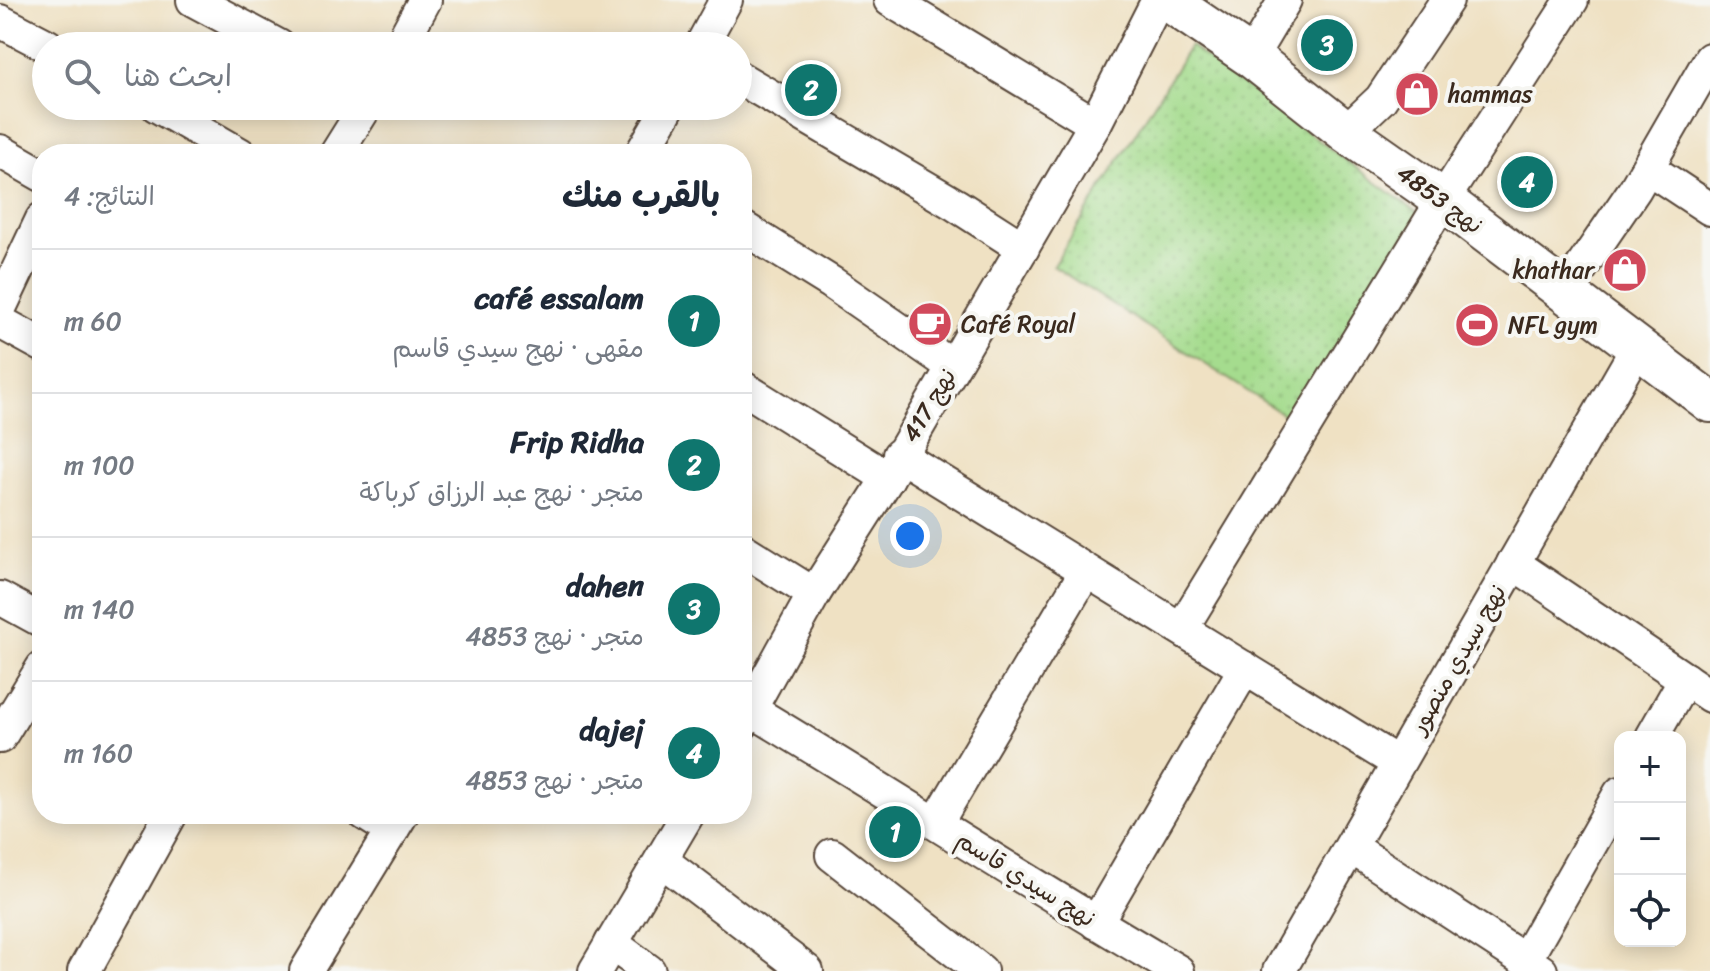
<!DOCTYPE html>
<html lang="ar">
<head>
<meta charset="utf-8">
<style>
  body { margin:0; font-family:Sriracha,"Playpen Sans Arabic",sans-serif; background:#f6f6f7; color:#1f2937; direction:rtl }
  .controls { position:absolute; right:24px; bottom:24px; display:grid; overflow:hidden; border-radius:16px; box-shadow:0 4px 20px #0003 }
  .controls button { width:72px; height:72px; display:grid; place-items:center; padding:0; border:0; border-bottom:2px solid #e0e1e3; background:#fff; color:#1f2937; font:40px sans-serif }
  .you { position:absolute; left:910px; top:536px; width:28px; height:28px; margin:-20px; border:6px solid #fff; border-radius:50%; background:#1a73e8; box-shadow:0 0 0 12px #1a73e833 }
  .badge { display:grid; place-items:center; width:52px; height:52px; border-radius:50%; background:#0f766e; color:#fff; font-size:26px; font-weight:700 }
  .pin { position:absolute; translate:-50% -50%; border:4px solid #fff; box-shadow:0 2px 8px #0006 }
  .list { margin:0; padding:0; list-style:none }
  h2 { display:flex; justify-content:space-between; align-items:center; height:104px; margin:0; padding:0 32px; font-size:34px }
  h2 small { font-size:26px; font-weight:400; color:#747a83 }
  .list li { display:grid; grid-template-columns:52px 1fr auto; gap:24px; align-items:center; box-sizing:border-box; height:144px; padding:0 32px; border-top:2px solid #e0e1e3 }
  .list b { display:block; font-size:30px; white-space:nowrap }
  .list p { margin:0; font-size:26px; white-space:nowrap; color:#747a83 }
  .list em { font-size:26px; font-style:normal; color:#747a83 }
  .icon { flex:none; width:44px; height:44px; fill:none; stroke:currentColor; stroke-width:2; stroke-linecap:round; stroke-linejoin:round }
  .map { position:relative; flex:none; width:1710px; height:971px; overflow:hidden; direction:ltr }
  .search { position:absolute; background:#fff; box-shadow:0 4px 20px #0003; left:32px; top:32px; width:720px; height:88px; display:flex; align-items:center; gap:20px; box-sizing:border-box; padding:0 28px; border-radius:44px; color:#747a83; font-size:30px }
  .panel { position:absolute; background:#fff; box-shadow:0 4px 20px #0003; left:32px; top:144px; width:720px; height:680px; border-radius:32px; direction:rtl }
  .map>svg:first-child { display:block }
  .garden { fill:url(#garden-dots); stroke:#708356; stroke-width:2 }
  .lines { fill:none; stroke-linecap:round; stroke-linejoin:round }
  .minor-casing { stroke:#564537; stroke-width:36 }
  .tertiary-casing { stroke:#564537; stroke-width:44 }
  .minor { stroke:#fff; stroke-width:32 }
  .tertiary { stroke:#fff; stroke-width:40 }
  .labels { text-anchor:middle; stroke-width:8; stroke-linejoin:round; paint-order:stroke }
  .poi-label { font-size:24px; fill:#3b2a1e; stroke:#f6f6f2; text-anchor:start }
  .street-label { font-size:24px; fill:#3b2a1e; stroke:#f6f6f2 }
</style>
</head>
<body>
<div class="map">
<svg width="1710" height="971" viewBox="0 0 1710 971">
  <defs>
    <pattern id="garden-dots" width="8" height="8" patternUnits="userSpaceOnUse" patternTransform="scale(2)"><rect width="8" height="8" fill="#a5dc8e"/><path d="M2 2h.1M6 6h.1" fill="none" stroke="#8fbd7a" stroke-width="1.8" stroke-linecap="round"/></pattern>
  </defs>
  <rect width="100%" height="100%" fill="#f6f6f2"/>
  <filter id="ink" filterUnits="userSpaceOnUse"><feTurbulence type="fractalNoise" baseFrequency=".0125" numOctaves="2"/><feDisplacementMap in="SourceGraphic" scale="16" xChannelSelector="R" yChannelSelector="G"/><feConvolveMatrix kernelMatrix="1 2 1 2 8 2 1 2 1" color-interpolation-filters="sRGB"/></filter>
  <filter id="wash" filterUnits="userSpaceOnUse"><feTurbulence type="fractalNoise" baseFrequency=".006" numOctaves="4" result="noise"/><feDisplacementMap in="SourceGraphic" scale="32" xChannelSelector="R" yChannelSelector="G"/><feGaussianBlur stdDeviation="1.8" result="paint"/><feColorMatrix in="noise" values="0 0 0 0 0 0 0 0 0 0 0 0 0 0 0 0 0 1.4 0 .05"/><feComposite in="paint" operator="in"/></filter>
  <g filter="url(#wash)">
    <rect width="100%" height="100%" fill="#efe1c3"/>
    <polygon class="garden" points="1190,46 1426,219 1300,425 1053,266"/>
  </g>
  <g filter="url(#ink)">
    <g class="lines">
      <g class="minor-casing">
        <g id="minor">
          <polyline points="193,0 279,46"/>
          <polyline points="890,0 1095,124"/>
          <polyline points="0,21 48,46"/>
          <polyline points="400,46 425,0"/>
          <polyline points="701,46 726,0"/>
          <polyline points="1251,57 1285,0"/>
          <polyline points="738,77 956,205 1023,248"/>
          <polyline points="157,106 240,154"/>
          <polyline points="1346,132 1381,99 1447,0"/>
          <polyline points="0,151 42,175"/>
          <polyline points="336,154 366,106"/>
          <polyline points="641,154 669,106"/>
          <polyline points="1648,168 1710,209"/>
          <polyline points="742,227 832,283 952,366"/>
          <polyline points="1564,293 1635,189 1710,59"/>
          <polyline points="0,308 42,219"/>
          <polyline points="0,322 42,345"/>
          <polyline points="742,387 888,478"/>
          <polyline points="899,455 1398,763"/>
          <polyline points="742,549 814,594"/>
          <polyline points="1513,563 1710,696"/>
          <polyline points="0,598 42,621"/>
          <polyline points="1182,628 1443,200 1572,0"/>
          <path d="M751,710C894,796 1034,887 1178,971"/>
          <polyline points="742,724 814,594 888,478 1095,124 1158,0"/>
          <polyline points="0,737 42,668"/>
          <polyline points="1652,737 1685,679"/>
          <polyline points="365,814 392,831"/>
          <polyline points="937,822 1086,571"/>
          <polyline points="1351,847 1541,971"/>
          <polyline points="832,855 981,971"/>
          <polyline points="661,860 807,971"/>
          <polyline points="1096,923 1245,668"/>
          <polyline points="611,943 649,971"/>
          <polyline points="1525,960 1620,793"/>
          <polyline points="84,971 171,814"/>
          <polyline points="306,971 402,814"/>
          <polyline points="595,971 688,814"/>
          <polyline points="1279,971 1637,348"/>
        </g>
      </g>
      <g class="tertiary-casing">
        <polyline id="tertiary" points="1167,0 1251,57 1346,132 1443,200 1710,402"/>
      </g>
      <use href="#minor" class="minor"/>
      <use href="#tertiary" class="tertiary"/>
    </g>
  </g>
  <defs>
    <g id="shop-disc" transform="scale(2.3)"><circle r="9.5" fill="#d1495b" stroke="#f6f6f2"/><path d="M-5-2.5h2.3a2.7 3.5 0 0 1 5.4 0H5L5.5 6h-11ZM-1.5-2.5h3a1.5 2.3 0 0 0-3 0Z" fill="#fff"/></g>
    <g id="cafe-disc" transform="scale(2.3)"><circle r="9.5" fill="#d1495b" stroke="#f6f6f2"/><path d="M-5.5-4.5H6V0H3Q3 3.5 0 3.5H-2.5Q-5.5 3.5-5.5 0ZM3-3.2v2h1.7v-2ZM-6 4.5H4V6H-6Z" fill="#fff"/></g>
    <g id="stadium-disc" transform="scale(2.3)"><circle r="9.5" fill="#d1495b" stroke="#f6f6f2"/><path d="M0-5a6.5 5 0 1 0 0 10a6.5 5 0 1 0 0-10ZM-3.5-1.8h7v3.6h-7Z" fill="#fff"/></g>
  </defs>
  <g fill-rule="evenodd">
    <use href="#shop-disc" x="1417" y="94"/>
    <use href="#shop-disc" x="1625" y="270"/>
    <use href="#cafe-disc" x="930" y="324"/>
    <use href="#stadium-disc" x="1477" y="325"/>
  </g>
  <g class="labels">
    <g class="poi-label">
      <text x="1448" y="102">hammas</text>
      <text x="1594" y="278" text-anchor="end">khathar</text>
      <text x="961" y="332">Café Royal</text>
      <text x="1508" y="333">NFL gym</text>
    </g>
    <g class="street-label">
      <text transform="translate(1440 199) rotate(36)" y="8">نهج 4853</text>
      <text transform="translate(929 405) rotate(-59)" y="8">نهج 417</text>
      <text transform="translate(1458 659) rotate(-60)" y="8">نهج سيدي منصور</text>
      <text transform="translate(1026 879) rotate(32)" y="8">نهج سيدي قاسم</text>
    </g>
  </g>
</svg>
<div class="controls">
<button>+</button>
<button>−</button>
<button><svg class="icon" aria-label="locate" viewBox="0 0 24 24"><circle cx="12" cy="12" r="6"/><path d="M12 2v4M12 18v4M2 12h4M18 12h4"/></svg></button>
</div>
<div class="you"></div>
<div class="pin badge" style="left:895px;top:832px">1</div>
<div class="pin badge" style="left:811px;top:90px">2</div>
<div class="pin badge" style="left:1327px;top:45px">3</div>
<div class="pin badge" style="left:1527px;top:182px">4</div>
<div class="search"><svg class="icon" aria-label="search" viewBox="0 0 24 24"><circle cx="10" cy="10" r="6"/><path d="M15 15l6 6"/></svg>ابحث هنا</div>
<section class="panel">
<h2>بالقرب منك<small>النتائج: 4</small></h2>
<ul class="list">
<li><span class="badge">1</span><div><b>café essalam</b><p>مقهى · نهج سيدي قاسم</p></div><em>60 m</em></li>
<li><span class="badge">2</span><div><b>Frip Ridha</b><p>متجر · نهج عبد الرزاق كرباكة</p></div><em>100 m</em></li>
<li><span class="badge">3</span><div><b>dahen</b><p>متجر · نهج 4853</p></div><em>140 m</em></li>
<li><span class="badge">4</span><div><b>dajej</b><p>متجر · نهج 4853</p></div><em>160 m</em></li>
</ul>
</section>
</div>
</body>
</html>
